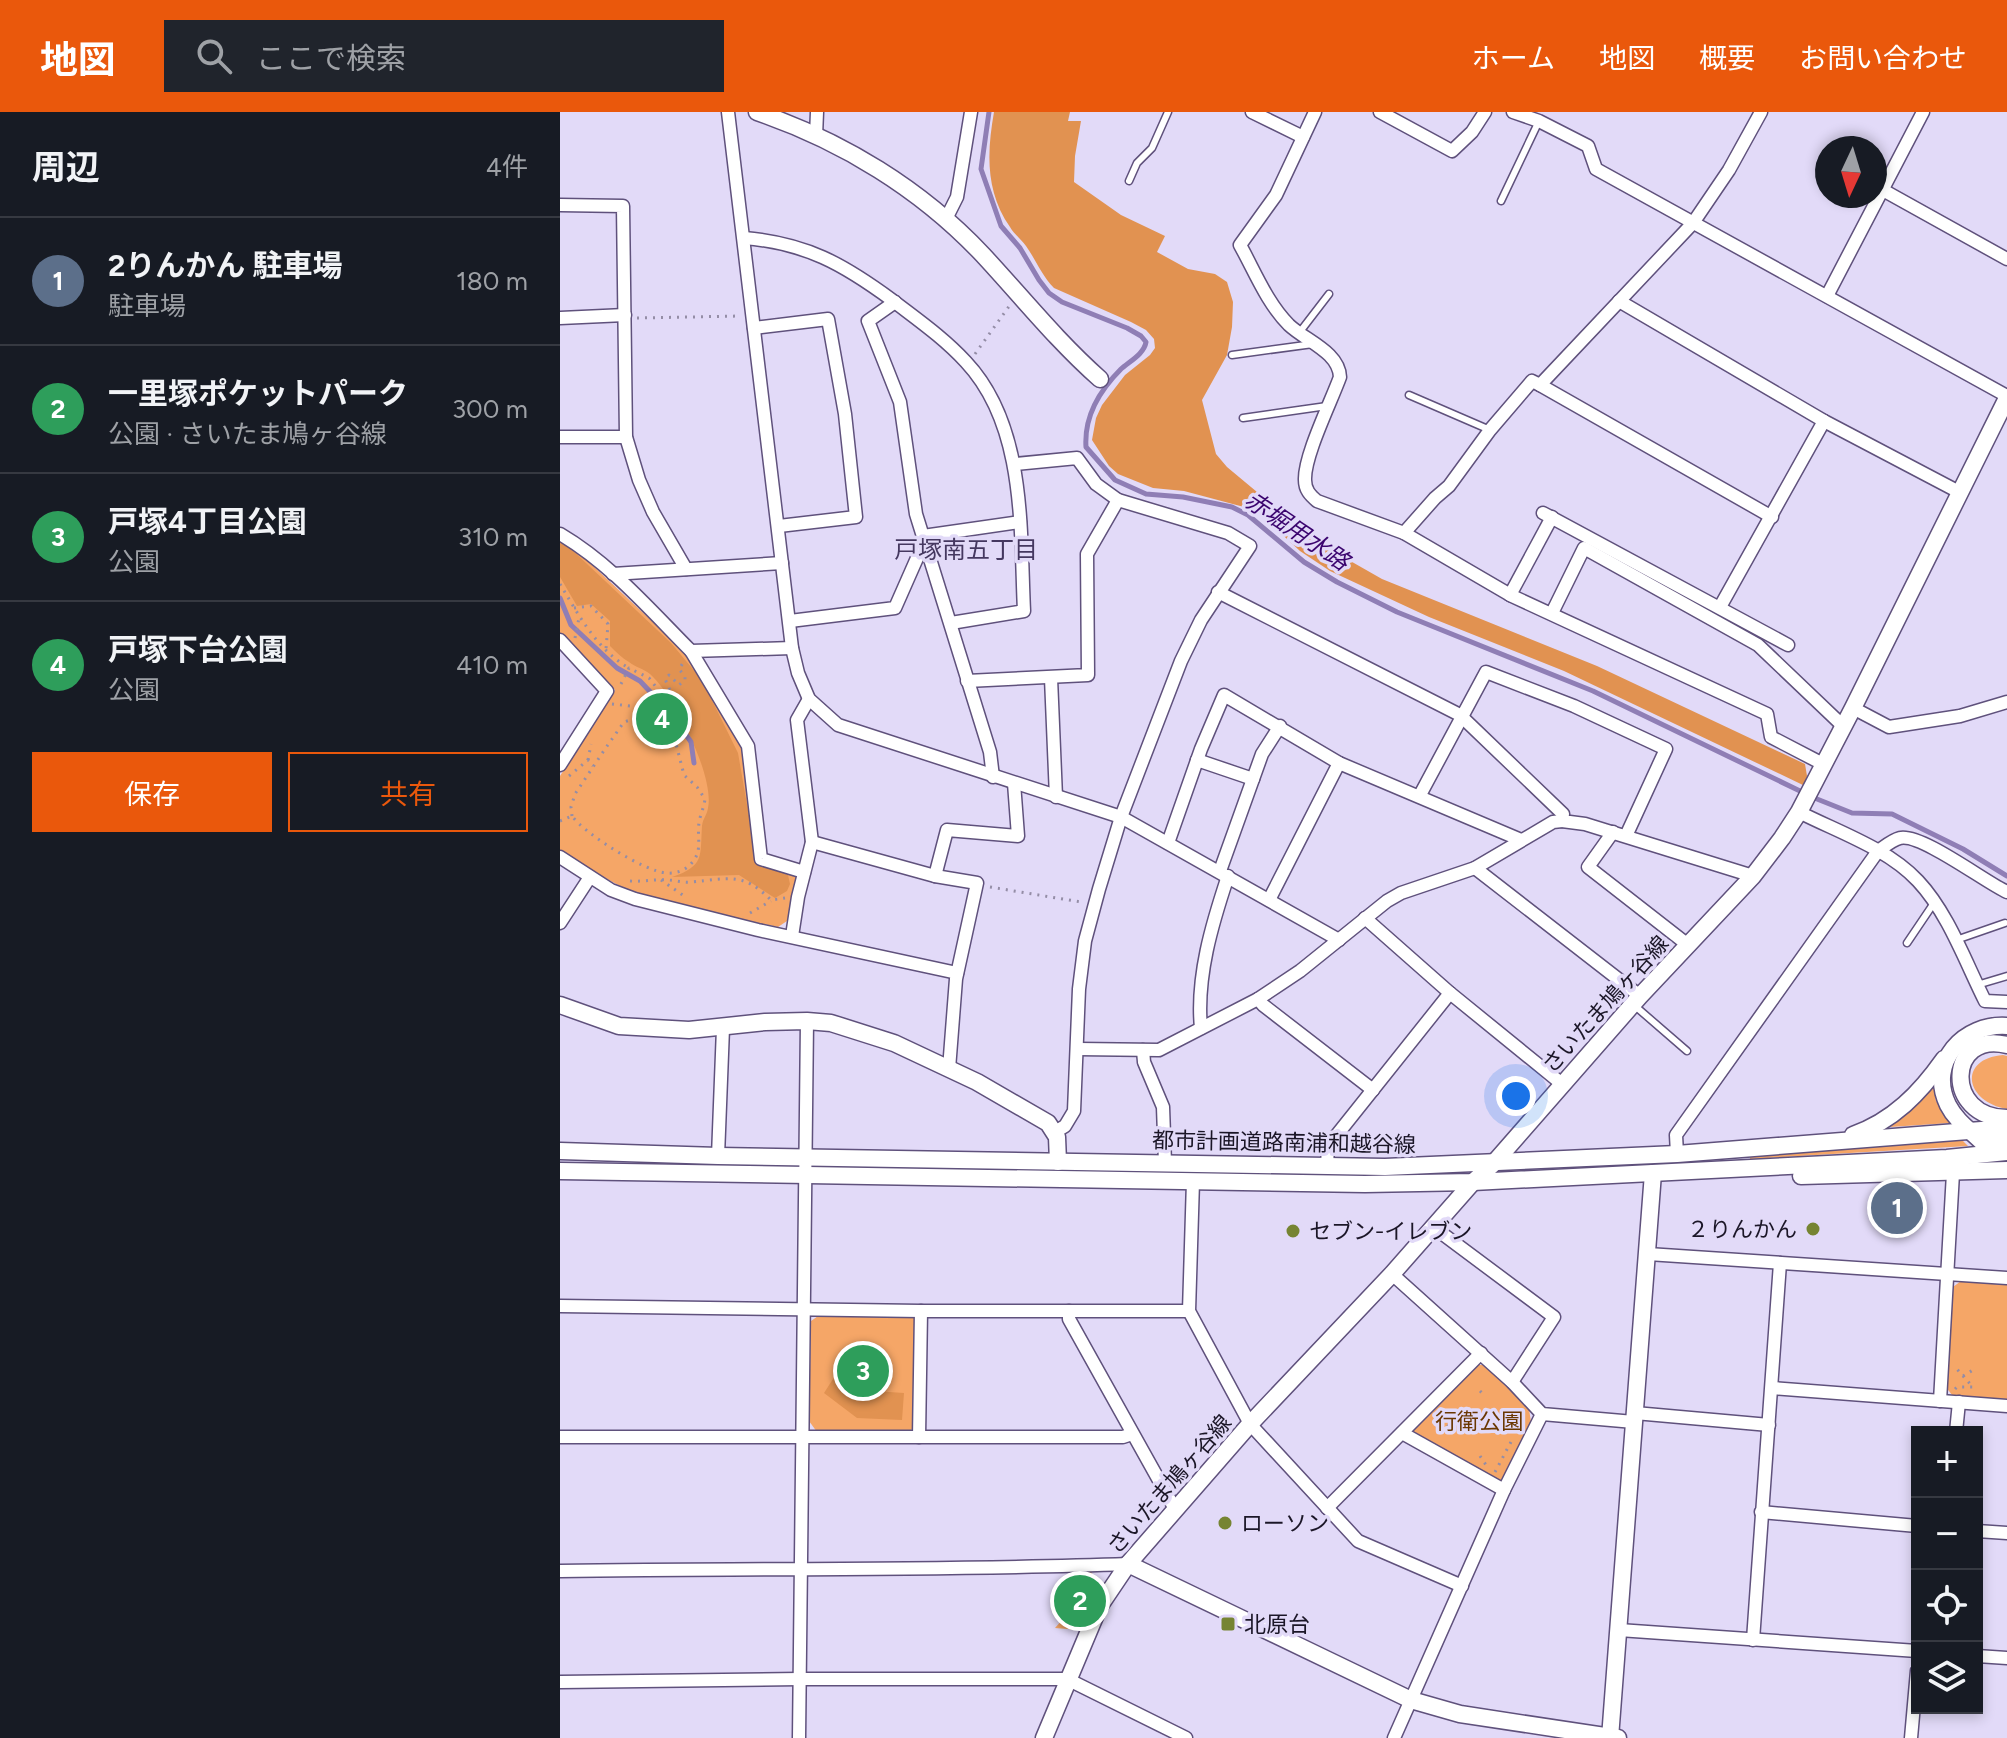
<!DOCTYPE html>
<html lang="ja">
<head>
<meta charset="utf-8">
<style>
  body { margin:0; font-family:Figtree,"Noto Sans JP",sans-serif; background:#20242c; color:#f1f3f6 }
  .controls { position:absolute; right:24px; bottom:24px; display:grid; overflow:hidden; border-radius:0px; box-shadow:0 4px 12px #0003 }
  .controls button { width:72px; height:72px; display:grid; place-items:center; padding:0; border:0; border-bottom:2px solid #363941; background:#171b24; color:#f1f3f6; font:40px sans-serif }
  .compass { position:absolute; left:1255px; top:24px; width:72px; height:72px; border-radius:50%; background:#171b24; box-shadow:0 4px 12px #0003; rotate:184deg }
  .you { position:absolute; left:956px; top:984px; width:28px; height:28px; margin:-20px; border:6px solid #fff; border-radius:50%; background:#1a73e8; box-shadow:0 0 0 12px #1a73e833 }
  .badge { display:grid; place-items:center; width:52px; height:52px; border-radius:50%; background:#ea580c; color:#fff; font-size:26px; font-weight:700 }
  .pin { position:absolute; translate:-50% -50%; border:4px solid #fff; box-shadow:0 2px 8px #0006 }
  .list { margin:0; padding:0; list-style:none }
  h2 { display:flex; justify-content:space-between; align-items:center; height:104px; margin:0; padding:0 32px; font-size:34px }
  h2 small { font-size:26px; font-weight:400; color:#9ea1a6 }
  .list li { display:grid; grid-template-columns:52px 1fr auto; gap:24px; align-items:center; box-sizing:border-box; height:128px; padding:0 32px; border-top:2px solid #363941 }
  .list b { display:block; font-size:30px; white-space:nowrap }
  .list p { margin:0; font-size:26px; white-space:nowrap; color:#9ea1a6 }
  .list em { font-size:26px; font-style:normal; color:#9ea1a6 }
  .actions { display:flex; gap:16px; padding:24px 32px }
  .actions a { flex:1; padding:18px 0; border:2px solid #ea580c; border-radius:0px; text-align:center; font-size:28px; color:#ea580c }
  .actions .main { background:#ea580c; color:#fff }
  .icon { flex:none; width:44px; height:44px; fill:none; stroke:currentColor; stroke-width:2; stroke-linecap:round; stroke-linejoin:round }
  .map { position:relative; flex:none; width:1447px; height:1626px; overflow:hidden }
  header { display:flex; align-items:center; gap:48px; box-sizing:border-box; height:112px; padding:0 40px; background:#ea580c; color:#fff }
  header strong { font-size:38px }
  nav { display:flex; gap:44px; margin-inline-start:auto; font-size:28px }
  .search { width:560px; height:72px; background:#20242c; display:flex; align-items:center; gap:20px; box-sizing:border-box; padding:0 28px; border-radius:0px; color:#9ea1a6; font-size:30px }
  main { display:flex }
  aside { flex:1; background:#171b24 }
  .map>svg:first-child { display:block }
  .green { fill:#f5a667 }
  .forest { fill:#e19251 }
  .lines { fill:none; stroke-linecap:round; stroke-linejoin:round }
  .stream { stroke:#8f7eb5; stroke-width:5 }
  .lane-casing { stroke:#5f517c; stroke-width:9 }
  .street-casing { stroke:#5f517c; stroke-width:15 }
  .secondary-casing { stroke:#5f517c; stroke-width:19 }
  .path { stroke:#948da6; stroke-width:3; stroke-dasharray:2 6; stroke-linecap:butt }
  .lane { stroke:#fff; stroke-width:6 }
  .street { stroke:#fff; stroke-width:12 }
  .secondary { stroke:#fff; stroke-width:16 }
  .poi-dot { fill:#768432; stroke:#e2daf8; stroke-width:3 }
  .labels { text-anchor:middle; stroke-width:7; stroke-linejoin:round; paint-order:stroke }
  .street-label { font-size:22px; fill:#1b1627; stroke:#e2daf8 }
  .poi-label { font-size:22px; fill:#1b1627; stroke:#e2daf8; text-anchor:start }
  .park-label { font-size:22px; fill:#6a3701; stroke:#e2daf8 }
  .water-label { font-size:24px; font-style:italic; fill:#3b056f; stroke:#e2daf8 }
  .neighbourhood-label { font-size:24px; fill:#453860; stroke:#e2daf8 }
</style>
</head>
<body>
<header>
<strong>地図</strong>
<div class="search"><svg class="icon" aria-label="search" viewBox="0 0 24 24"><circle cx="10" cy="10" r="6"/><path d="M15 15l6 6"/></svg>ここで検索</div>
<nav><a>ホーム</a><a>地図</a><a>概要</a><a>お問い合わせ</a></nav>
</header>
<main>
<aside>
<h2>周辺<small>4件</small></h2>
<ul class="list">
<li><span class="badge" style="background:#5c6f8a">1</span><div><b>2りんかん 駐車場</b><p>駐車場</p></div><em>180 m</em></li>
<li><span class="badge" style="background:#2e9e5b">2</span><div><b>一里塚ポケットパーク</b><p>公園 · さいたま鳩ヶ谷線</p></div><em>300 m</em></li>
<li><span class="badge" style="background:#2e9e5b">3</span><div><b>戸塚4丁目公園</b><p>公園</p></div><em>310 m</em></li>
<li><span class="badge" style="background:#2e9e5b">4</span><div><b>戸塚下台公園</b><p>公園</p></div><em>410 m</em></li>
</ul>
<div class="actions"><a class="main">保存</a><a>共有</a></div>
</aside>
<div class="map">
<svg width="1447" height="1626" viewBox="0 0 1447 1626">
  <rect width="100%" height="100%" fill="#e2daf8"/>
  <g class="green">
    <path d="M0,429L14,436L127,542L184,635L198,750L232,761L238,767L227,809L218,815C170,805 116,799 71,779C46,768 23,752 0,738V664L55,578L0,521Z"/>
    <path d="M1443,943L1447,944V997C1405,990 1397,947 1443,943Z"/>
    <polygon points="1373,974 1376,989 1390,1011 1330,1015"/>
    <polygon points="1401,1027 1408,1034 1190,1047 1190,1045"/>
    <polygon points="1401,1169 1447,1173 1447,1288 1392,1283 1385,1274 1393,1175"/>
    <polygon points="261,1202 353,1203 357,1208 354,1315 349,1320 257,1320 249,1309 251,1209"/>
    <polygon points="911,1253 925,1253 969,1297 971,1310 943,1369 933,1371 853,1323 853,1314"/>
    <polygon points="510,1458 530,1458 538,1472 520,1518 495,1516 503,1507 508,1505"/>
  </g>
  <g class="forest">
    <path d="M434,0H510L508,9H521L515,44L514,70L561,103L605,124L597,140L628,157L655,162L667,170L673,190L672,215L667,243L642,288L656,342L667,355L757,430L822,467L1037,554L1245,652L1247,664L1245,674L1004,559L869,505L770,459L740,439L700,402L684,395L624,379L593,376L558,362L549,354L532,328L536,306L542,293L565,263L590,243L595,236L594,227L586,218L571,210L494,176C482,164 476,148 466,134C461,127 454,122 450,115C425,79 427,40 434,0Z"/>
    <path d="M0,431L9,435L111,531L142,568L178,641L197,750L228,763L230,772L227,779L215,786L179,763L112,765C145,754 140,744 142,714C143,706 147,703 148,696C155,665 114,583 90,562C84,557 75,555 69,550C62,546 56,540 50,534V509L31,492L17,494L0,465Z"/>
    <polygon points="273,1267 298,1278 344,1281 342,1308 297,1306 264,1281"/>
  </g>
  <g class="lines">
    <g class="stream">
      <path d="M429,0L421,57L441,114L460,136L479,168L489,181L502,190L567,216L581,224L586,230C584,242 570,249 561,257C540,278 524,305 526,335L555,368L586,382L623,385L672,395L688,403L744,450L777,470L837,500L1033,579L1240,679"/>
      <polyline points="0,486 11,513 57,556 80,569 113,604 131,630 134,651"/>
      <polyline points="1257,687 1292,701 1332,702 1403,737 1447,764"/>
    </g>
    <g class="lane-casing">
      <g id="lane">
        <polyline points="569,69 577,51 592,36 608,0"/>
        <polyline points="941,89 979,9"/>
        <polyline points="739,221 769,182"/>
        <polyline points="672,243 753,232"/>
        <polyline points="849,283 930,318"/>
        <polyline points="683,306 767,294"/>
        <polyline points="1396,828 1445,811"/>
        <polyline points="1347,831 1374,791"/>
        <polyline points="1417,873 1447,864"/>
        <polyline points="1075,894 1127,939"/>
      </g>
    </g>
    <g class="street-casing">
      <g id="street">
        <polyline points="168,0 232,536 238,561 249,587 278,613 561,705 779,828"/>
        <polyline points="692,0 743,25"/>
        <path d="M755,0L716,83L680,133C695,160 707,191 729,213C746,229 779,240 780,265C771,290 744,344 745,368C745,378 750,383 757,389L844,421L952,484L1207,602L1211,625L1263,652"/>
        <polyline points="820,0 892,39 912,20 925,0"/>
        <polyline points="953,0 979,9 1028,34 1036,57 1447,284"/>
        <polyline points="256,24 257,0"/>
        <polyline points="1321,77 1447,147"/>
        <polyline points="0,93 63,94 66,325 79,368 93,400 126,457"/>
        <polyline points="386,107 397,85 411,0"/>
        <path d="M184,126C246,131 283,152 332,188C358,208 384,226 406,250C466,314 460,417 464,499L391,511"/>
        <polyline points="1267,184 1363,0"/>
        <polyline points="1059,189 1264,309 1401,381"/>
        <polyline points="335,190 308,209 340,290 356,402 430,640 433,665"/>
        <polyline points="0,206 65,203"/>
        <polyline points="194,216 268,207 285,302 296,405 219,414"/>
        <polyline points="980,273 1212,405"/>
        <polyline points="0,325 66,325"/>
        <polyline points="455,352 517,346 536,372 558,388 668,421 690,434 641,508 621,549 561,705 539,777 525,829 519,877 514,999 505,1014 495,1020"/>
        <polyline points="983,401 1228,533"/>
        <polyline points="844,421 875,386 889,374 930,318 972,269 980,273 1133,111 1169,58 1201,0"/>
        <path d="M0,422C51,452 90,498 131,539L232,536"/>
        <polyline points="363,424 460,410"/>
        <polyline points="53,462 222,451"/>
        <polyline points="658,480 902,604"/>
        <polyline points="950,483 992,405"/>
        <polyline points="1160,495 1264,309"/>
        <polyline points="992,501 1024,436 1198,533 1283,614"/>
        <polyline points="230,509 335,496 365,428"/>
        <polyline points="0,528 47,579 0,653"/>
        <polyline points="131,539 188,634 201,747 244,760"/>
        <polyline points="491,566 496,685"/>
        <polyline points="407,569 528,563 527,442 558,388"/>
        <polyline points="1293,596 1329,615 1400,604 1447,590"/>
        <polyline points="902,605 1003,702 1002,709 1025,712 1193,764"/>
        <polyline points="637,648 693,667"/>
        <polyline points="860,683 926,560 1014,594 1106,637 1066,724"/>
        <path d="M1239,700C1278,720 1327,736 1358,769C1388,801 1405,849 1425,889L1447,890"/>
        <polyline points="1053,720 1028,755 1128,833"/>
        <polyline points="252,730 375,764 417,771 396,867 389,957"/>
        <polyline points="608,731 641,637 664,583 779,651 961,728"/>
        <polyline points="0,745 51,778 75,787 198,818 397,861"/>
        <polyline points="915,756 1080,884"/>
        <polyline points="660,759 702,642 720,614"/>
        <polyline points="375,764 387,718 458,724 454,671"/>
        <polyline points="709,788 779,651"/>
        <polyline points="805,806 890,881 1002,972"/>
        <polyline points="0,811 30,765"/>
        <polyline points="232,824 238,785 252,730 237,608 249,587"/>
        <polyline points="698,887 703,893 813,978"/>
        <path d="M641,916C636,865 652,812 668,764"/>
        <polyline points="518,937 599,938 698,887 740,859 827,789 841,781 915,756 993,710 1002,709"/>
        <polyline points="583,938 584,950 603,995 605,1051"/>
        <path d="M1117,1042L1116,1023L1318,739C1324,735 1332,728 1340,726C1361,721 1425,770 1447,780"/>
        <polyline points="158,1044 163,916"/>
        <polyline points="767,1054 768,1034 890,881"/>
        <polyline points="633,1069 629,1199 690,1312 798,1429 902,1474"/>
        <polyline points="872,1114 994,1205 952,1270"/>
        <polyline points="1088,1142 1447,1166"/>
        <polyline points="832,1162 952,1270 982,1302 1074,1310"/>
        <polyline points="0,1194 361,1199 629,1199"/>
        <polyline points="509,1199 509,1207 615,1397"/>
        <polyline points="1212,1276 1447,1294"/>
        <polyline points="1380,1289 1393,1061"/>
        <polyline points="1075,1301 1209,1313"/>
        <polyline points="1396,1320 1399,1290"/>
        <polyline points="842,1321 944,1378"/>
        <polyline points="0,1325 563,1325 572,1322"/>
        <polyline points="359,1325 361,1199"/>
        <polyline points="767,1396 921,1241"/>
        <polyline points="1201,1400 1357,1414"/>
        <polyline points="1417,1419 1447,1421"/>
        <path d="M0,1459C189,1456 379,1459 568,1452"/>
        <polyline points="1059,1518 1357,1539"/>
        <polyline points="1193,1528 1220,1151"/>
        <polyline points="1417,1544 1447,1546"/>
        <polyline points="0,1570 240,1567 507,1567 626,1626"/>
        <polyline points="239,1626 247,909"/>
        <polyline points="834,1626 944,1378 982,1302"/>
        <polyline points="1351,1626 1357,1559"/>
      </g>
    </g>
    <g class="secondary-casing">
      <g id="secondary">
        <path d="M197,0C282,29 361,77 423,143C462,185 497,229 540,267"/>
        <polyline points="0,893 59,914 129,918 205,910 247,909 271,911 334,931 417,970 488,1011 497,1025 498,1050"/>
        <path d="M1447,914C1404,911 1367,950 1388,993C1396,1009 1411,1019 1423,1031L1447,1030"/>
        <path d="M1447,933C1387,918 1383,1006 1447,1006"/>
        <path d="M1293,1023C1333,1009 1360,981 1384,947"/>
        <polyline points="0,1039 158,1044 825,1055 1117,1042 1447,1016"/>
        <polyline points="0,1059 805,1072 913,1070 1387,1046 1447,1040"/>
        <polyline points="1241,1064 1447,1058"/>
        <polyline points="568,1452 851,1588 900,1602 1058,1626"/>
        <polyline points="484,1626 539,1495 568,1452 690,1312 832,1162 913,1070 933,1052 1080,884 1193,764 1222,726 1239,700 1293,596 1447,286"/>
        <polyline points="1050,1626 1093,1061"/>
      </g>
    </g>
    <g class="path">
      <polyline points="77,206 181,204"/>
      <polyline points="415,242 450,193"/>
      <path d="M0,472C18,502 37,538 69,556"/>
      <polyline points="14,496 31,494 48,512 46,537"/>
      <polyline points="15,526 19,506"/>
      <polyline points="61,572 69,556 89,566 111,594 99,612"/>
      <polyline points="110,591 114,587 105,567 109,563 119,573 125,568 125,565 119,557 123,551"/>
      <polyline points="52,592 70,594 85,604"/>
      <polyline points="28,648 31,632"/>
      <polyline points="9,664 28,648 33,654"/>
      <path d="M0,709L12,704C25,722 85,760 107,761C118,762 128,757 134,748C142,737 137,724 139,711C140,703 144,696 145,687L137,675L124,663L115,628L99,612L82,604L64,610L45,637L15,682L11,695L12,704"/>
      <polyline points="101,768 127,786"/>
      <path d="M70,769C83,770 95,767 107,768C115,768 123,771 131,770C168,767 182,759 211,788L225,786"/>
      <polyline points="430,775 521,790"/>
      <polyline points="190,801 211,789"/>
      <polyline points="1403,1264 1413,1258"/>
      <polyline points="1395,1277 1397,1275 1413,1275 1396,1256"/>
      <polyline points="920,1279 923,1282"/>
      <polyline points="957,1307 961,1311 960,1314"/>
      <polyline points="887,1313 890,1315"/>
      <polyline points="920,1344 926,1353"/>
      <polyline points="935,1360 952,1328"/>
    </g>
    <use href="#lane" class="lane"/>
    <use href="#street" class="street"/>
    <use href="#secondary" class="secondary"/>
  </g>
  <g class="poi-dot">
    <circle cx="1253" cy="1117" r="8"/>
    <circle cx="733" cy="1119" r="8"/>
    <circle cx="665" cy="1411" r="8"/>
    <rect x="660" y="1504" width="16" height="16" rx="4"/>
  </g>
  <g class="labels">
    <g class="street-label">
      <text transform="translate(1045 892) rotate(-48)" y="8">さいたま鳩ヶ谷線</text>
      <text transform="translate(724 1030) rotate(1)" y="8">都市計画道路南浦和越谷線</text>
      <text transform="translate(609 1372) rotate(-49)" y="8">さいたま鳩ヶ谷線</text>
    </g>
    <g class="poi-label">
      <text x="1237" y="1125" text-anchor="end">２りんかん</text>
      <text x="749" y="1127">セブン-イレブン</text>
      <text x="681" y="1419">ローソン</text>
      <text x="684" y="1520">北原台</text>
    </g>
    <g class="park-label">
      <text x="919" y="1317">行衛公園</text>
    </g>
    <g class="water-label">
      <text transform="translate(737 419) rotate(34)" y="8">赤堀用水路</text>
    </g>
    <g class="neighbourhood-label">
      <text x="406" y="446">戸塚南五丁目</text>
    </g>
  </g>
</svg>
<div class="controls">
<button>+</button>
<button>−</button>
<button><svg class="icon" aria-label="locate" viewBox="0 0 24 24"><circle cx="12" cy="12" r="6"/><path d="M12 2v4M12 18v4M2 12h4M18 12h4"/></svg></button>
<button><svg class="icon" aria-label="layers" viewBox="0 0 24 24"><path d="M12 4l9 5-9 5-9-5zM3 14l9 5 9-5"/></svg></button>
</div>
<svg class="compass" viewBox="-18 -18 36 36"><path d="M0-13l5 13h-10z" fill="#e53935"/><path d="M0 13l5-13h-10z" fill="#9ea1a6"/></svg>
<div class="you"></div>
<div class="pin badge" style="left:1337px;top:1096px;background:#5c6f8a">1</div>
<div class="pin badge" style="left:520px;top:1489px;background:#2e9e5b">2</div>
<div class="pin badge" style="left:303px;top:1259px;background:#2e9e5b">3</div>
<div class="pin badge" style="left:102px;top:607px;background:#2e9e5b">4</div>
</div>
</main>
</body>
</html>
